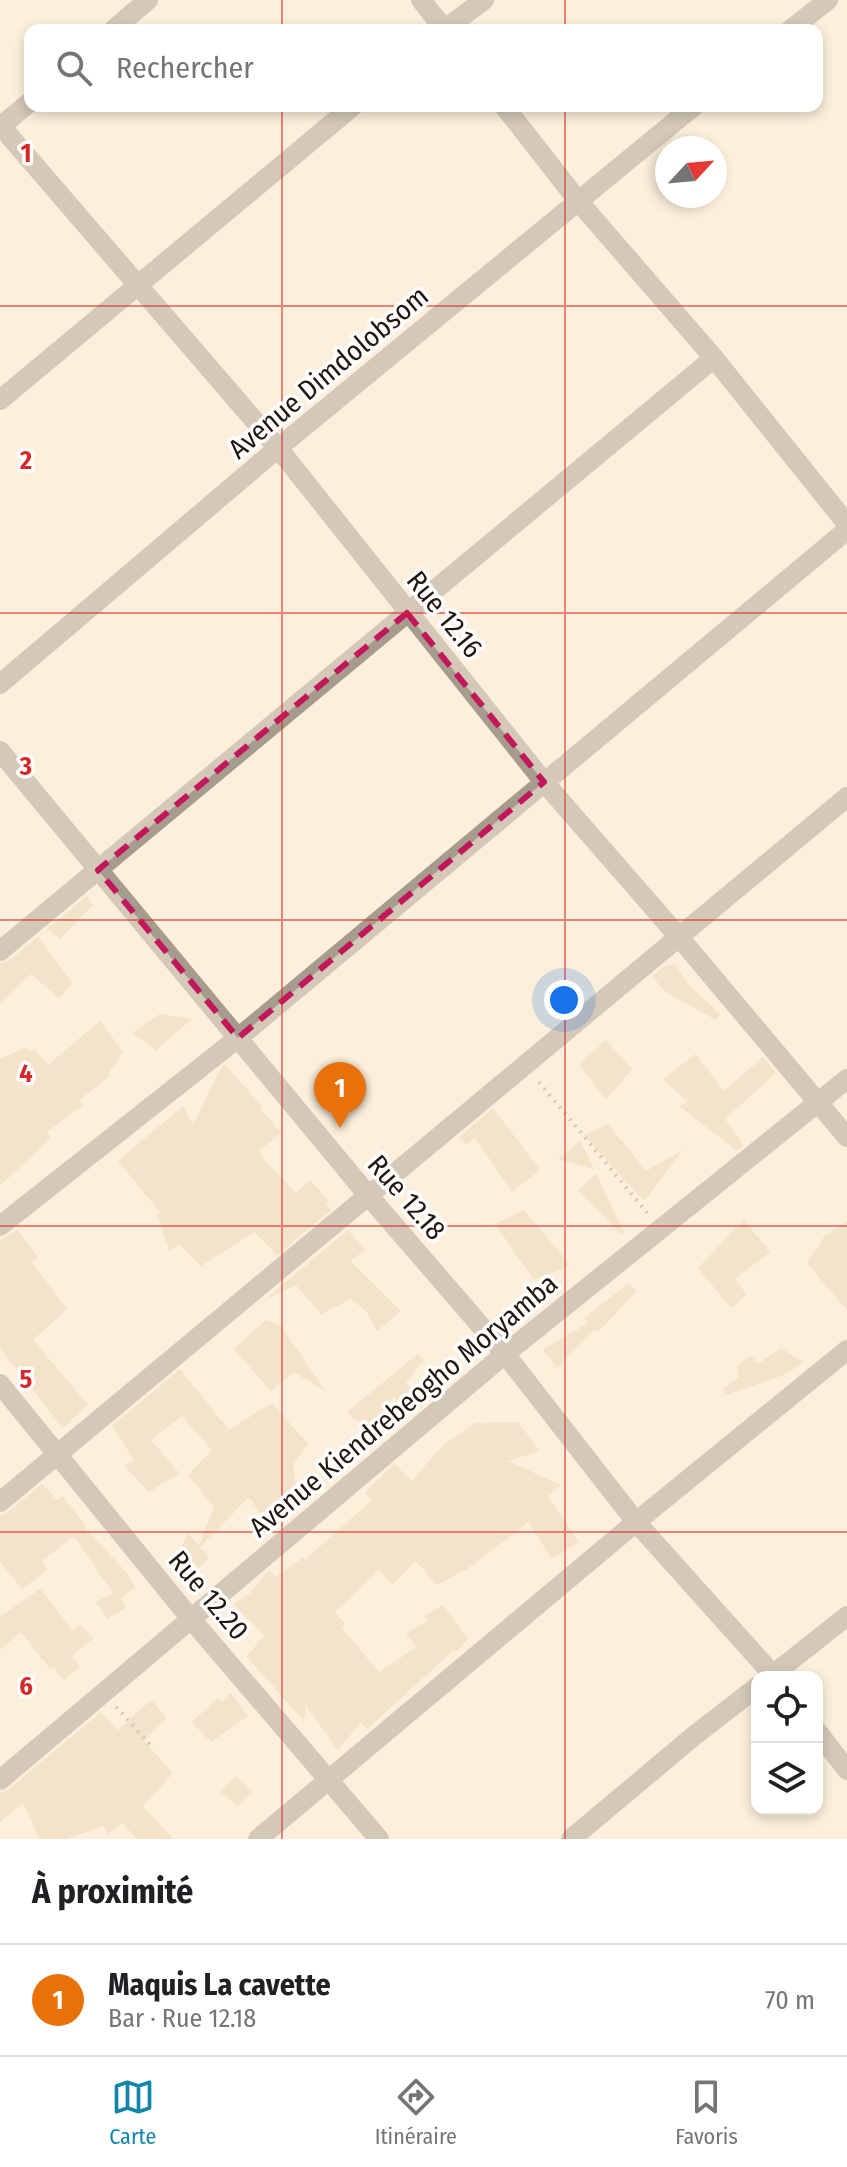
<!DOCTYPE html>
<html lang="fr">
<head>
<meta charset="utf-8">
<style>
  body { margin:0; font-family:"Fira Sans Condensed",sans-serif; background:#f6f6f6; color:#202124 }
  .controls { position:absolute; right:24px; bottom:24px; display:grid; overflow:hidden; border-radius:16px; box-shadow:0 4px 12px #0003 }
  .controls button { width:72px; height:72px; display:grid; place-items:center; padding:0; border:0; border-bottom:2px solid #e0e0e0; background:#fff; color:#202124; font:40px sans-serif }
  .compass { position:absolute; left:655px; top:136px; width:72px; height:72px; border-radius:50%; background:#fff; box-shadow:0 4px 12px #0003; rotate:64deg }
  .you { position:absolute; left:564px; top:1000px; width:28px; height:28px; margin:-20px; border:6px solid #fff; border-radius:50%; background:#1a73e8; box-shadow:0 0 0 12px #1a73e833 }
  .badge { display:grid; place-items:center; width:52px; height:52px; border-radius:50%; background:#1285ab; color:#fff; font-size:26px; font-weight:700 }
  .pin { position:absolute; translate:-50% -66px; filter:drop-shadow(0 2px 4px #0008) }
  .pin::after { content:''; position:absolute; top:42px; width:28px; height:24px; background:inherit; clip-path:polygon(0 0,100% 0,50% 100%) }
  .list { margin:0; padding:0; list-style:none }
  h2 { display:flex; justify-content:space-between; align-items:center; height:104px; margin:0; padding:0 32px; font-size:34px }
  h2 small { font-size:26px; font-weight:400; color:#757577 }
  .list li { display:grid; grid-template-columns:52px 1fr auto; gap:24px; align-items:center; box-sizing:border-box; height:112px; padding:0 32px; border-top:2px solid #e0e0e0 }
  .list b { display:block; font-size:30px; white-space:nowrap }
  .list p { margin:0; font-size:26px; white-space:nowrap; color:#757577 }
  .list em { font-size:26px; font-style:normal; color:#757577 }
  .icon { flex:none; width:44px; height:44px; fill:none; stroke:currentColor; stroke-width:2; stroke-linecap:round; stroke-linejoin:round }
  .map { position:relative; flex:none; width:847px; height:1839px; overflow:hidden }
  .search { position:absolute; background:#fff; box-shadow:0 4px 12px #0003; left:24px; right:24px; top:24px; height:88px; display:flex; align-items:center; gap:20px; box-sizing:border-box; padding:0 28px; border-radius:16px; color:#757577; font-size:30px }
  .sheet { height:216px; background:#fff }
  nav { display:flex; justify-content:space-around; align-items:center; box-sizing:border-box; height:112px; border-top:2px solid #e0e0e0; background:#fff; font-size:22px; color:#757577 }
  nav a { display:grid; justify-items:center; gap:4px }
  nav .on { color:#1285ab }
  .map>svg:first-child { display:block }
  .building { fill:#ebd4b4 }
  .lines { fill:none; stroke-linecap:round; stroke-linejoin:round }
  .path { stroke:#a79c8b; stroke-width:4; stroke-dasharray:2 6; stroke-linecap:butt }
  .street { stroke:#a59c8e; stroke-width:20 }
  .marked { fill:none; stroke:#c2185b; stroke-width:6; stroke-dasharray:16 10; stroke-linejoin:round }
  .grid { fill:none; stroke:#d62828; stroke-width:2; stroke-opacity:0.55 }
  .labels { text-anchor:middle; stroke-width:7; stroke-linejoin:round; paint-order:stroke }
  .street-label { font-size:28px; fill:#20180c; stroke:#fefefe }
  .grid-label { font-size:26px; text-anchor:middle; font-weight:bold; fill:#d62828; stroke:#fefefe; stroke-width:7; stroke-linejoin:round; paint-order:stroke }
</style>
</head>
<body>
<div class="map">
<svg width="847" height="1839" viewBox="0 0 847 1839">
  <rect width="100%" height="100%" fill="#fcefdb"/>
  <g class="building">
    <polygon points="87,896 93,905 60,939 47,929"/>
    <polygon points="38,937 72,983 59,998 31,974 0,1005 0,964 8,961"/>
    <polygon points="675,964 687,983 720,1014 716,1020 664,991 652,976 663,967"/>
    <polygon points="160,1014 192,1019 156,1050 132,1033"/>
    <polygon points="100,1021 123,1052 108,1073 110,1075 79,1101 83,1105 47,1132 51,1137 0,1186 0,1059 26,1047 30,1052 34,1049 48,1065"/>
    <polygon points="606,1040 632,1069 606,1100 579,1065"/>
    <polygon points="696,1054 724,1091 763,1057 776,1073 725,1119 744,1145 737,1151 679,1106 688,1102 663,1079"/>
    <polygon points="225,1065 262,1106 260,1108 281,1133 259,1151 269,1165 296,1193 310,1180 329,1201 326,1204 331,1210 277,1255 254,1232 201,1266 180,1245 169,1250 157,1214 160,1212 118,1161 183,1106 193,1125 221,1068"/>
    <polygon points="493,1108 540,1170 512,1192 475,1138 466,1145 459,1137"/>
    <polygon points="608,1124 646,1171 683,1150 644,1201 584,1135"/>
    <polygon points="580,1141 594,1169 558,1159"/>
    <polygon points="596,1174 624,1232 621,1234 578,1190"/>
    <polygon points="524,1210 570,1265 534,1280 495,1224"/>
    <polygon points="744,1220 770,1252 735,1279 747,1295 731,1308 698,1268"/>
    <polygon points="847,1221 847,1310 807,1263 824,1237"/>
    <polygon points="17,1230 38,1257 32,1262 67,1309 33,1340 88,1405 63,1428 0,1348 0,1241"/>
    <polygon points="348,1230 365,1250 350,1261 401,1311 377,1331 366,1311 351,1299 321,1314 296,1285 263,1301"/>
    <polygon points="629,1283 637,1291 598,1332 595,1330 557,1368 543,1350 588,1323 584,1318"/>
    <polygon points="266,1320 281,1326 325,1391 294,1372 271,1391 234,1349"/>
    <polygon points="781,1348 803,1362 786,1374 726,1395 723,1389 739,1377 737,1366 751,1356 758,1364"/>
    <polygon points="418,1354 424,1360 406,1383 424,1405 414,1414 394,1397 368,1431 347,1412"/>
    <polygon points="180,1369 229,1430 272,1403 308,1444 293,1464 297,1499 268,1525 249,1497 200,1547 209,1558 189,1578 175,1560 188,1533 199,1546 214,1507 188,1475 212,1450 182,1416 151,1440 179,1473 149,1492 124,1466 134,1460 112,1426"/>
    <polygon points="518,1422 540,1451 508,1461 561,1485 548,1496 579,1542 552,1559 528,1522 472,1566 437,1585 416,1561 392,1585 379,1570 335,1612 345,1624 342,1628 379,1672 417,1647 406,1634 428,1620 424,1616 443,1605 469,1639 456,1652 454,1650 367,1729 361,1722 338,1750 306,1706 304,1721 247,1657 264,1635 233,1604 249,1594 269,1570 275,1577 304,1557 305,1560 372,1500 365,1493 394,1464 412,1481 442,1446 476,1423"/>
    <polygon points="42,1484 57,1500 63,1497 86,1526 84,1528 128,1574 135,1588 120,1598 126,1607 107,1619 96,1602 113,1593 74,1536 42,1561 48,1570 22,1589 0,1561 0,1515 8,1512"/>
    <polygon points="40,1589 73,1631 80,1625 94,1638 72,1656 80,1667 64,1680 53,1667 50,1669 21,1632 0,1650 0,1617"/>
    <polygon points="230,1693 248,1716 211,1742 192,1722 218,1698 221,1702"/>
    <polygon points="151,1700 167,1718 144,1741 173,1773 143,1806 173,1839 137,1839 122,1823 108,1834 103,1826 67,1839 40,1839 23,1803 0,1822 0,1793 8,1790 101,1712 118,1730"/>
    <polygon points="236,1776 253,1792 238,1807 221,1792"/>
  </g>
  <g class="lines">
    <g class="path">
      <polyline points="539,1082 648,1214"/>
      <polyline points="116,1707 152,1747"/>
    </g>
    <g class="street">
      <polyline points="421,0 445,30"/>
      <polyline points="113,30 148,0"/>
      <polyline points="444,30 484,0"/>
      <polyline points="790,30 828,0"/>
      <polyline points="504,106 579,202 714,358 847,524"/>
      <polyline points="0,125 278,448 544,782 679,937 847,1137"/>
      <polyline points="0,127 30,102"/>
      <polyline points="0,400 353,106"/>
      <polyline points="0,684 278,448 694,106"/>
      <polyline points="0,751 367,1194 505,1354 636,1522 775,1677"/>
      <polyline points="0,951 714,358"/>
      <polyline points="0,1226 238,1038 847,530"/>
      <polyline points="0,1384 191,1619 379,1839"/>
      <polyline points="0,1502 847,797"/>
      <polyline points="770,1677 847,1616"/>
      <polyline points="817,1731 847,1770"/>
      <polyline points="0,1780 505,1354 847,1079"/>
      <polyline points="258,1839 636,1522 847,1350"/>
      <polyline points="571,1839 695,1735 757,1687"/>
    </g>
  </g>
  <path d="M0 0H847V1839H0ZM407,613L544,782L238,1038L98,870Z" fill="#fcefdb" fill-opacity=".55" fill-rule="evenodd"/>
  <path class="marked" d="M407,613L544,782L238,1038L98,870Z"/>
  <path class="grid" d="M282,0V30M565,0V30M282,106V1839M565,106V1839M0,306H847M0,613H847M0,920H847M0,1226H847M0,1532H847"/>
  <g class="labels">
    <g class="street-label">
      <text transform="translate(328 372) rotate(-40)" y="10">Avenue Dimdolobsom</text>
      <text transform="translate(445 614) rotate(51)" y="10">Rue 12.16</text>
      <text transform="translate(407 1197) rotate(49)" y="10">Rue 12.18</text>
      <text transform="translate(403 1405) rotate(-40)" y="10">Avenue Kiendrebeogho Moryamba</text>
      <text transform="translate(209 1595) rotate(50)" y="10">Rue 12.20</text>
    </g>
  </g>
  <g class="grid-label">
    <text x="26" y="162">1</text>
    <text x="26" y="469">2</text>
    <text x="26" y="775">3</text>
    <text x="26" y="1082">4</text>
    <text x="26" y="1388">5</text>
    <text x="26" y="1695">6</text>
  </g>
</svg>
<div class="controls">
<button><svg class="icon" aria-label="locate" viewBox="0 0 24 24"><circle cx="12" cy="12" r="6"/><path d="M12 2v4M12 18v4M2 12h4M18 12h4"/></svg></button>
<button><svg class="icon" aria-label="layers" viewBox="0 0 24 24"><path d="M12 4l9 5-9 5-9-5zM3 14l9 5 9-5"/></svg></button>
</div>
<svg class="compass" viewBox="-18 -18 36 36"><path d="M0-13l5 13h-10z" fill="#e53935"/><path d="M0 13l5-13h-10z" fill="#757577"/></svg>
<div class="you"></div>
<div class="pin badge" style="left:340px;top:1128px;background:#e8710a">1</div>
<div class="search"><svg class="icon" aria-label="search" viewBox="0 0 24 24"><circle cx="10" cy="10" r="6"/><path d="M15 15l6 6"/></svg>Rechercher</div>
</div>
<section class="sheet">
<h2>À proximité<small></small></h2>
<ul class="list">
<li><span class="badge" style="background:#e8710a">1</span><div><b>Maquis La cavette</b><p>Bar · Rue 12.18</p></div><em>70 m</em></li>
</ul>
</section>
<nav>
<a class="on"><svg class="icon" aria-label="map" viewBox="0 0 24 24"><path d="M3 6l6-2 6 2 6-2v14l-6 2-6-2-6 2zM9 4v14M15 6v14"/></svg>Carte</a>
<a><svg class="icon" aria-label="directions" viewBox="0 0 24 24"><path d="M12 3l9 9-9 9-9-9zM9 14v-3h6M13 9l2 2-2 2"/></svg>Itinéraire</a>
<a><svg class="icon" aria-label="saved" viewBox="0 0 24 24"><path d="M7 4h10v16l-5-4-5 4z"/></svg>Favoris</a>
</nav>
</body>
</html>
